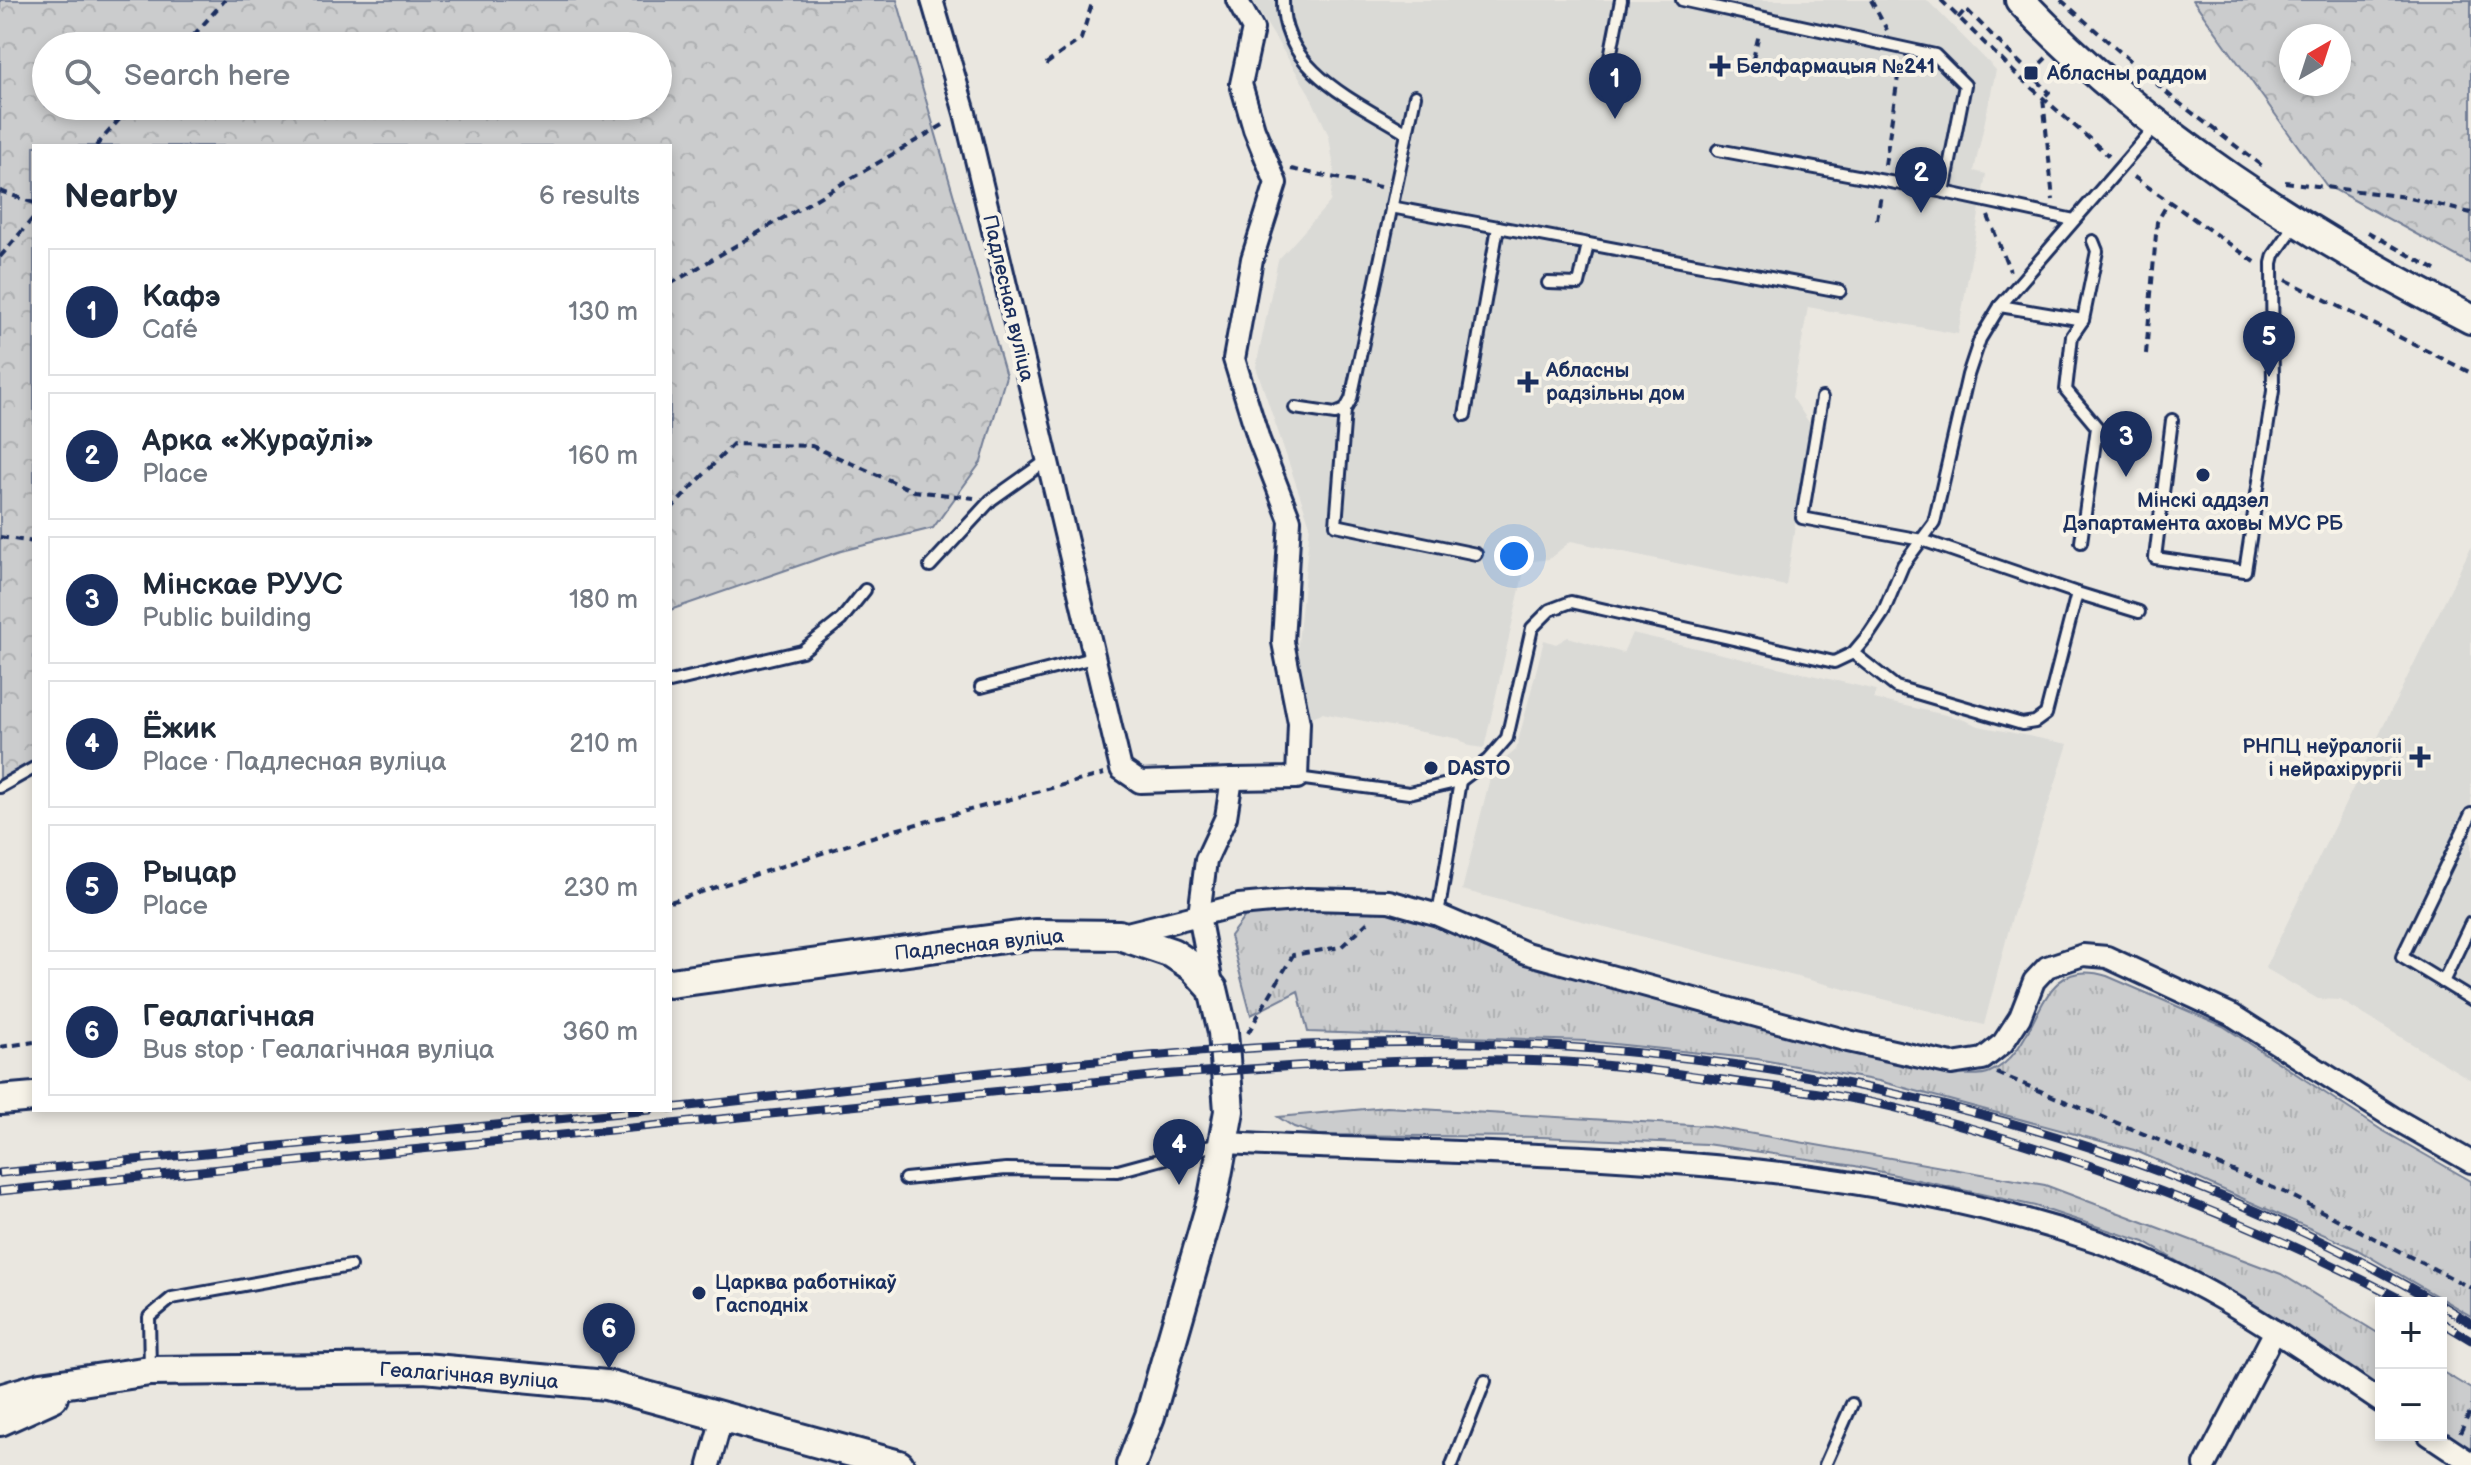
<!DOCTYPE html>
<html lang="en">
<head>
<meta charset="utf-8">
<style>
  body { margin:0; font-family:"Balsamiq Sans",sans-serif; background:#f2f2f3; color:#1f2937 }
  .controls { position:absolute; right:24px; bottom:24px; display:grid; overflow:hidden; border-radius:0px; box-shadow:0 4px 12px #0003 }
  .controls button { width:72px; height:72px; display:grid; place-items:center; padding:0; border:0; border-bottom:2px solid #e0e1e3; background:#fff; color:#1f2937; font:40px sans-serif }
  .compass { position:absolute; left:2279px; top:24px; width:72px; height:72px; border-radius:50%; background:#fff; box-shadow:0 4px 12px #0003; rotate:39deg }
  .you { position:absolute; left:1514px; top:556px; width:28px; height:28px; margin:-20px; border:6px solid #fff; border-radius:50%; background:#1a73e8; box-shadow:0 0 0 12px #1a73e833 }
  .badge { display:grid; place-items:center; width:52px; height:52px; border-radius:50%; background:#1b2f5e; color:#fff; font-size:26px; font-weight:700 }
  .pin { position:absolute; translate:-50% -66px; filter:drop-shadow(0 2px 4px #0008) }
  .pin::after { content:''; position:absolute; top:42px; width:28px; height:24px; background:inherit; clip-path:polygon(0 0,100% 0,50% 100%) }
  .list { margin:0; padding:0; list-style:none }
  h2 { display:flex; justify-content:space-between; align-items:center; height:104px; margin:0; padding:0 32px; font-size:34px }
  h2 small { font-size:26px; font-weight:400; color:#747a83 }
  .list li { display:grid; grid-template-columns:52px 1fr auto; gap:24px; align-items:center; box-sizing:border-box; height:128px; margin:0 16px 16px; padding:0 16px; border:2px solid #e0e1e3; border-radius:0px }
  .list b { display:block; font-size:30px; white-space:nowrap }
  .list p { margin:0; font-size:26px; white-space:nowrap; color:#747a83 }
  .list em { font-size:26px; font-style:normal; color:#747a83 }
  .icon { flex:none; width:44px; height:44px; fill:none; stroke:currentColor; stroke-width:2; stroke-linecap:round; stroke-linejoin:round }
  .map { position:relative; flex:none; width:2471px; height:1465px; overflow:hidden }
  .search { position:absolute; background:#fff; box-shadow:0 4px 12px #0003; left:32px; top:32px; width:640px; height:88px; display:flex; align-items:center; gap:20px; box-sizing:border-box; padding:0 28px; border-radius:44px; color:#747a83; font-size:30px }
  .panel { position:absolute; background:#fff; box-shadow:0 4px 12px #0003; left:32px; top:144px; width:640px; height:968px; border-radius:0px }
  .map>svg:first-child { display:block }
  .built { fill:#dadad6 }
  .grass { fill:url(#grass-tufts); stroke:#737e96; stroke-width:2 }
  .forest { fill:url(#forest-crowns); stroke:#737e96; stroke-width:2; fill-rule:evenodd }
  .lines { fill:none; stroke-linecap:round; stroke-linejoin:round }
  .lane-casing { stroke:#1b2f5e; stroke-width:16 }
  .street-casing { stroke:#1b2f5e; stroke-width:26 }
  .secondary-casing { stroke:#1b2f5e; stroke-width:34 }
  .path { stroke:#1b2f5e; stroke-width:4; stroke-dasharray:8 6; stroke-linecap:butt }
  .lane { stroke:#f7f3e8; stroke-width:10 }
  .street { stroke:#f7f3e8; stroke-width:20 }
  .secondary { stroke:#f7f3e8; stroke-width:28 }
  .rail-casing { stroke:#1b2f5e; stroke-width:9 }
  .rail { stroke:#f7f3e8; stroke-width:6; stroke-dasharray:18; stroke-linecap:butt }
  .poi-dot { fill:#1b2f5e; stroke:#f7f3e8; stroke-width:3 }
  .labels { text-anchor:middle; stroke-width:8; stroke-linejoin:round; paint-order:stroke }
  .poi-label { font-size:20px; font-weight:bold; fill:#1b2f5e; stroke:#f7f3e8; text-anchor:start }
  .street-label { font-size:20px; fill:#1b2f5e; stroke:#f7f3e8 }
</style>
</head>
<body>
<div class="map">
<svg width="2471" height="1465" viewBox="0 0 2471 1465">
  <defs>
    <pattern id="grass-tufts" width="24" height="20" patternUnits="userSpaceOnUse" patternTransform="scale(2)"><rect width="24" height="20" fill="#cbcccd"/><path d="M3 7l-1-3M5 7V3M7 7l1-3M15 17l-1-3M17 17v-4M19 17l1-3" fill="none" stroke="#aeb0b2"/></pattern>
    <pattern id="forest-crowns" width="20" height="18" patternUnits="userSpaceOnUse" patternTransform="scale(2)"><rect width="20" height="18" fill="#cbcccd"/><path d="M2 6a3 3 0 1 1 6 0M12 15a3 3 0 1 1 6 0" fill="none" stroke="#aeb0b2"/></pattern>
  </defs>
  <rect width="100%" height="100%" fill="#eae7e0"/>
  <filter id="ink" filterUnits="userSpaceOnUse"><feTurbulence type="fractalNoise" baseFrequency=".0125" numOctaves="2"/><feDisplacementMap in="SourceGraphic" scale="16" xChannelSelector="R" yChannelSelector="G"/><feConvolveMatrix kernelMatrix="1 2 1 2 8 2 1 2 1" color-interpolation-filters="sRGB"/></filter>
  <g filter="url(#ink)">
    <g class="built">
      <polygon points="1252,0 1927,0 1996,70 1974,171 1986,174 1958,334 1808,307 1792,397 1810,424 1786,586 1571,541 1549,559 1526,562 1484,748 1469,746 1459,739 1322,713 1309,718 1301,702 1295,672 1310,525 1256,367 1278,260 1330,202 1334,169 1329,136 1309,93"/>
      <polygon points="2471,547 2471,1080 2340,1000 2318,999 2265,968"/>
      <polygon points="1632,633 1876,690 1874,699 1959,718 1979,726 2068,744 2011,921 1984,1025 1462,890 1492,770 1516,750 1544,640 1556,644 1568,637 1623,653"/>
    </g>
    <g class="grass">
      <path d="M1285,908C1360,909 1436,906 1498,954L1688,1001L1953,1074C1964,1074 1980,1077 1990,1072C2045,1049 2031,953 2107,976L2223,1026L2380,1129L2471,1181V1316L2356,1249L2134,1150L1879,1081L1757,1059L1586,1041L1308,1032L1298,991L1251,1015L1230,936L1246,915Z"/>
      <polygon points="1387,1107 1708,1126 2045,1185 2281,1274 2381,1335 2381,1389 2281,1322 2144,1242 2035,1206 1855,1166 1706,1144 1540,1137 1319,1135 1294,1127 1278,1117"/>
      <polygon points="2441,1371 2471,1389 2471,1450 2441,1430"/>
    </g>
    <g class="forest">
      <path d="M0,0H897L1006,376L981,462L933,528L841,551L670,610V146H34V776L0,785ZM46,46H658V106H46Z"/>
      <path d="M2193,0H2471V264L2326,185ZM2291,36H2339V84H2291Z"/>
    </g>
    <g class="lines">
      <g class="lane-casing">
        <g id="lane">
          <path d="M1283,0C1281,71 1356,101 1407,133"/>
          <polyline points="1682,0 1935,55 1965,85 1944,192 1718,150"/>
          <polyline points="1607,73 1621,0"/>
          <polyline points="1944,192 2074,220"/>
          <polyline points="1391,207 1840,291"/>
          <polyline points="1548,283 1579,284 1588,244"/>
          <polyline points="2000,306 2083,320"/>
          <polyline points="1822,398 1802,518 1922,540 2077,593 2046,714 2035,722 2022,724 1896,687 1853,653"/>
          <polyline points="1295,408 1335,414 1345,410 1351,399 1415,96"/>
          <polyline points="1345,410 1336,525 1476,554"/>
          <polyline points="1465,415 1498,227"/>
          <polyline points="2172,420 2155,558 2245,571 2273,391 2272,263 2274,255 2296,224"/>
          <polyline points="2081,542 2097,427 2066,390 2072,336 2083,320 2097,251 2093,241"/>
          <polyline points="930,566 991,500 1046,461"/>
          <polyline points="2077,593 2139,612"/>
          <polyline points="670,682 802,651 841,620 865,590"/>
          <polyline points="981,687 1093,658"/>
          <polyline points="1297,778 1409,793 1460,781 1488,760 1507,738 1532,628 1550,610 1571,602 1834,662 1853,653 1869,634 1883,613 1903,565 1934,523 1968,375 1980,339 2000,306 2156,126"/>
          <polyline points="0,787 34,768"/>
          <polyline points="2471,814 2402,957 2471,999"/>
          <polyline points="1438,915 1460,781"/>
          <polyline points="2443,982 2471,923"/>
          <polyline points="905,1179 1006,1169 1118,1171 1218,1144"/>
          <polyline points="150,1369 149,1317 172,1298 350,1266"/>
          <polyline points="1452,1465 1485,1381"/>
          <polyline points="1825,1465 1852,1404"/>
        </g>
      </g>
      <g class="street-casing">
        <g id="street">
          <polyline points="932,0 965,113 1121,769 1140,782 1232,779 1226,817 1206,860 1199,915 1213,989"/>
          <polyline points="1232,779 1297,778 1299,723 1283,642 1290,520 1259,440 1234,359 1252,259 1276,183 1254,129 1241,84 1253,29 1237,0"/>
          <polyline points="1119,935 1239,905 1307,899 1389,901 1438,915 1526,953 1848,1041 1952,1064 1983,1059 2003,1043 2020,1017 2034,981 2047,967 2083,955 2107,957 2232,1015 2392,1117 2471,1162"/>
          <path d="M1224,1143C1516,1158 1816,1146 2096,1241C2201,1277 2291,1341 2381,1402"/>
          <polyline points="2429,1435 2471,1463"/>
          <polyline points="709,1465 722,1418"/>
          <polyline points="2205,1465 2275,1331"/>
        </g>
      </g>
      <g class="secondary-casing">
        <g id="secondary">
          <path d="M2020,0C2147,134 2307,236 2471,319"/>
          <polyline points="670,983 1034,934 1119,935 1172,953 1193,967 1213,989 1223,1032 1229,1111 1213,1197 1150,1416 1131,1465"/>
          <polyline points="0,1100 34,1097"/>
          <polyline points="0,1399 41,1387 150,1371 424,1368 606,1385 899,1465"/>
          <polyline points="0,1421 53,1397"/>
        </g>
      </g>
      <g class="path">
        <polyline points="1871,0 1887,30"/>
        <polyline points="1941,0 2017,75 2109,156"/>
        <polyline points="2061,0 2174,99 2266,169"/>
        <polyline points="1958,18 1966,9 2049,92 2043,98 2053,200"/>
        <polyline points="184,46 225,0"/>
        <polyline points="1753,59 1759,34"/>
        <polyline points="1046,64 1081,39 1093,0"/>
        <polyline points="2031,73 2046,58"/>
        <polyline points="96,146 131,106"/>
        <polyline points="1885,165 1900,63"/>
        <polyline points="1291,169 1380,187"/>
        <polyline points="2134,177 2258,264"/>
        <polyline points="2285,182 2406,197 2471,213"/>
        <polyline points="0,191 34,203"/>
        <polyline points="1988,216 2010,271"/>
        <polyline points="1877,220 1881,194"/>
        <polyline points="2368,232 2441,273"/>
        <polyline points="0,257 34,217"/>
        <polyline points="2286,280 2471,373"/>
        <polyline points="670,284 948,122"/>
        <polyline points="2146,354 2157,222 2168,203"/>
        <polyline points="670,510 733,444 812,446 914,491 974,498"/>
        <polyline points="0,537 34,542"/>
        <polyline points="670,902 891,831 1104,774"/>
        <polyline points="1248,1033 1293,955 1341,947 1368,922"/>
        <polyline points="0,1047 34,1042"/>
        <polyline points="1997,1073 2286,1193 2471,1288"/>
        <polyline points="2460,1433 2471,1410"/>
      </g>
      <use href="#lane" class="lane"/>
      <use href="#street" class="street"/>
      <use href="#secondary" class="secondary"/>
      <g class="rail-casing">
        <g id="rail">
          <path d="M670,1108C881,1086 1093,1056 1305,1045C1696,1026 2097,1105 2437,1303"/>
          <polyline points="0,1173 650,1110"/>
          <path d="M0,1191L1162,1075C1280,1067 1399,1058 1517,1060C1586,1061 1655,1070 1723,1080C1781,1088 1839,1094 1896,1108C2075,1153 2245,1217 2408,1303"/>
          <polyline points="2441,1305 2471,1323"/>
          <polyline points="2441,1322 2471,1340"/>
        </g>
      </g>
      <use href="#rail" class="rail"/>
    </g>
  </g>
  <g class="poi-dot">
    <path d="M1716 54h8v8h8v8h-8v8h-8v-8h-8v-8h8z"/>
    <rect x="2023" y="65" width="16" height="16" rx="4"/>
    <path d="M1524 370h8v8h8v8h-8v8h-8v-8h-8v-8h8z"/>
    <circle cx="2203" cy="475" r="8"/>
    <path d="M2416 745h8v8h8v8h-8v8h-8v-8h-8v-8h8z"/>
    <circle cx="1431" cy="768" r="8"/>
    <circle cx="699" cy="1293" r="8"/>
  </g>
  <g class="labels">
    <g class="poi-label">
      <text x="1736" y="73">Белфармацыя №241</text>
      <text x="2047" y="80">Абласны раддом</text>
      <text x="1546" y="377">Абласны<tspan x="1546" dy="23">радзільны дом</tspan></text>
      <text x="2203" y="507" text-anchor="middle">Мінскі аддзел<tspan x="2203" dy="23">Дэпартамента аховы МУС РБ</tspan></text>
      <text x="2402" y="753" text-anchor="end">РНПЦ неўралогіі<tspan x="2402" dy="23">і нейрахірургіі</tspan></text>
      <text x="1447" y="775">DASTO</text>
      <text x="715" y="1289">Царква работнікаў<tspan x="715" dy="23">Гасподніх</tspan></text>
    </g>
    <g class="street-label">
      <text transform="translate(1009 298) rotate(77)" y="7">Падлесная вуліца</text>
      <text transform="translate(979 944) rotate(-6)" y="7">Падлесная вуліца</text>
      <text transform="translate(469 1375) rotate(4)" y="7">Геалагічная вуліца</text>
    </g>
  </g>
</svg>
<div class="controls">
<button>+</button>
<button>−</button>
</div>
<svg class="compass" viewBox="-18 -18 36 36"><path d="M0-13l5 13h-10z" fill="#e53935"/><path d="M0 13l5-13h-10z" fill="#747a83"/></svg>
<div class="you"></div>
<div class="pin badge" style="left:1615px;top:119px">1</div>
<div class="pin badge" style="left:1921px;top:213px">2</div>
<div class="pin badge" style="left:2126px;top:477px">3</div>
<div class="pin badge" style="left:1179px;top:1185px">4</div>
<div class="pin badge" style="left:2269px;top:377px">5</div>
<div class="pin badge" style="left:609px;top:1369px">6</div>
<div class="search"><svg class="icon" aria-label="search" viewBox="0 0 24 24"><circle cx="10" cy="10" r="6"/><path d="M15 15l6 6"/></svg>Search here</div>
<section class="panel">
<h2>Nearby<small>6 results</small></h2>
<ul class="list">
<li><span class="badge">1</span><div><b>Кафэ</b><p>Café</p></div><em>130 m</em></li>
<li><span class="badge">2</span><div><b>Арка «Жураўлі»</b><p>Place</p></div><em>160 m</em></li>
<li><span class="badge">3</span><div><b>Мінскае РУУС</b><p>Public building</p></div><em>180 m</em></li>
<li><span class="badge">4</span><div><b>Ёжик</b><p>Place · Падлесная вуліца</p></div><em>210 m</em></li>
<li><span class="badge">5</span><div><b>Рыцар</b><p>Place</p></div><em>230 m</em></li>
<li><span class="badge">6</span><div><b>Геалагічная</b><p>Bus stop · Геалагічная вуліца</p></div><em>360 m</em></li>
</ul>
</section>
</div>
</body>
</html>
